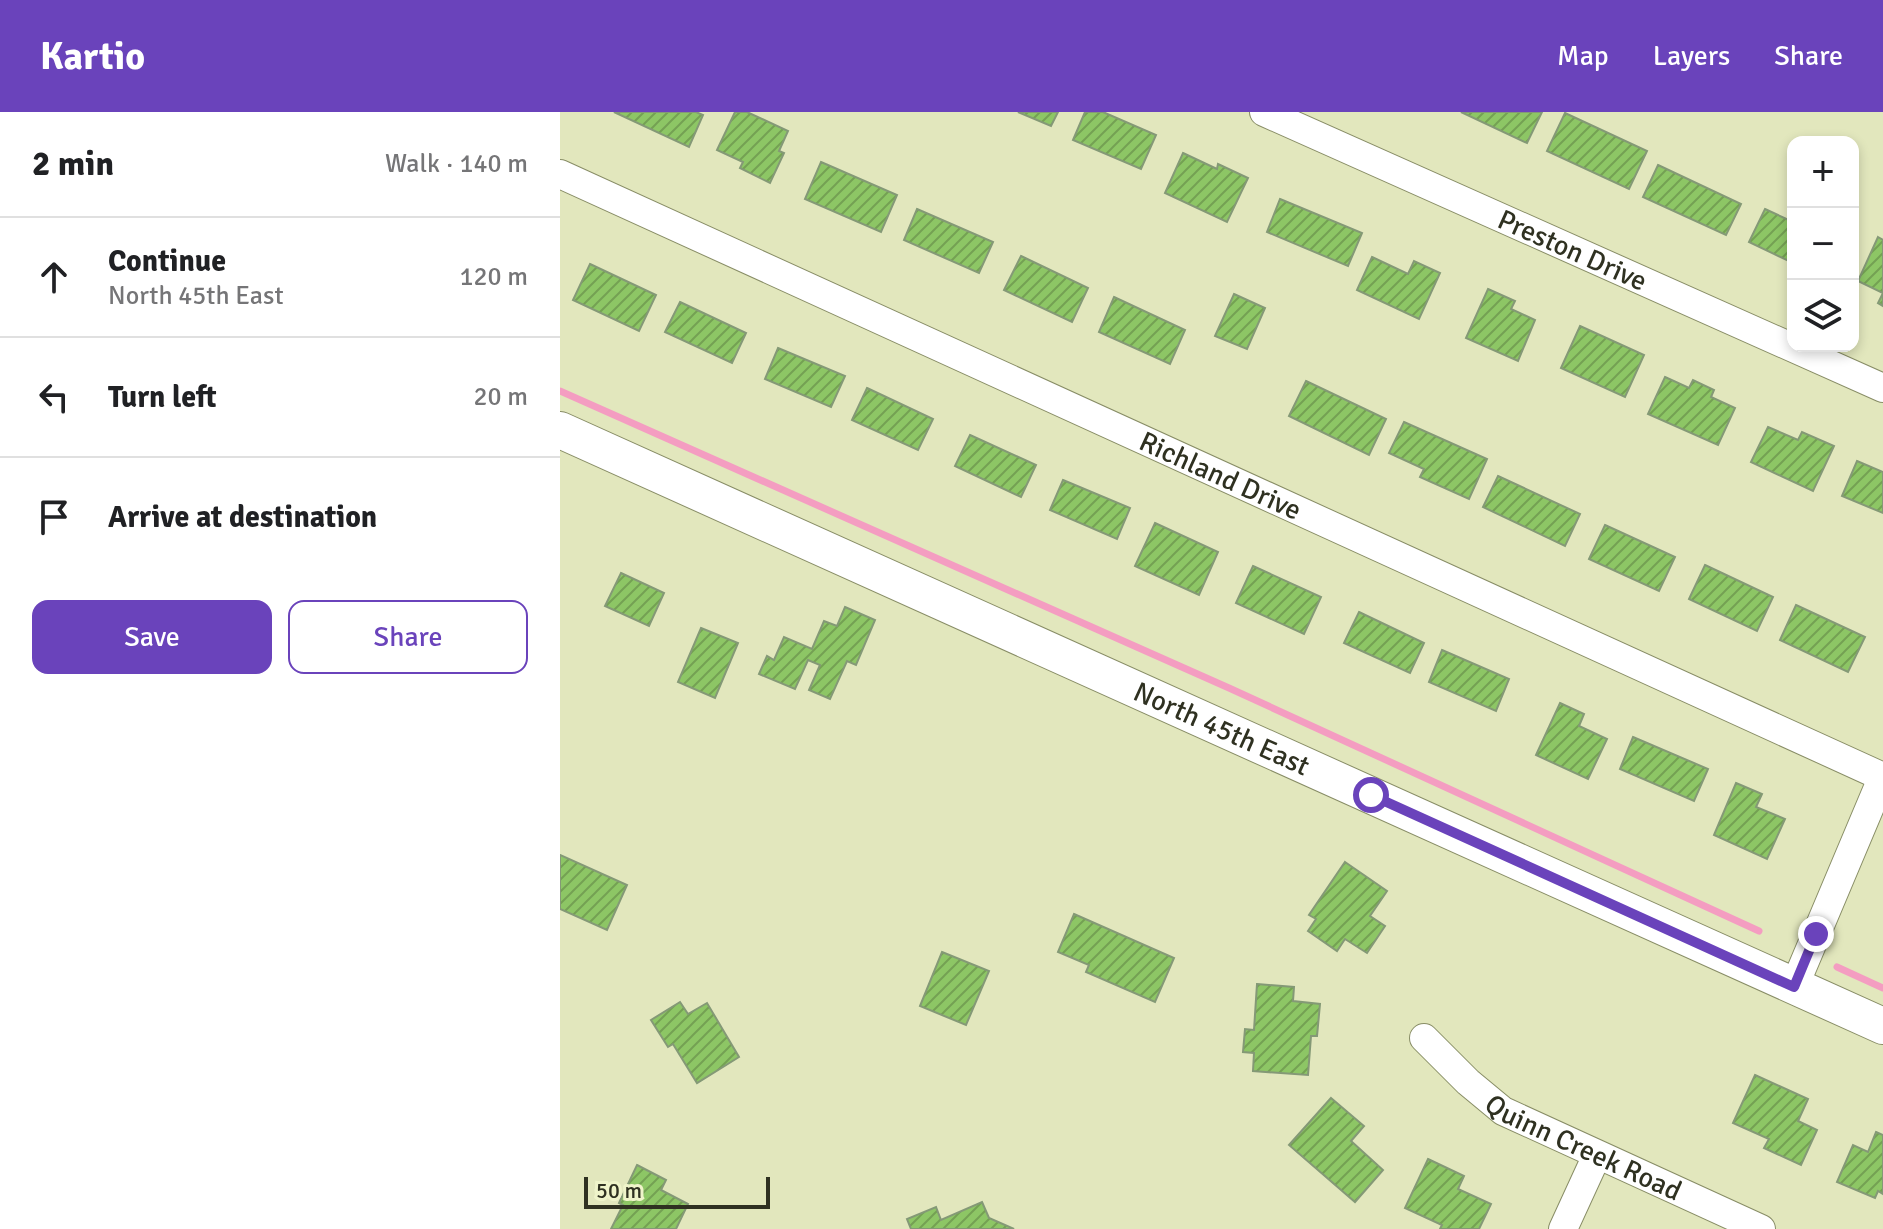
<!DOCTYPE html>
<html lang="en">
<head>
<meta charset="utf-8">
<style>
  body { margin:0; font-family:Signika,sans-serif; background:#f2f2f2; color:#202124 }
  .controls { position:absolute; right:24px; top:24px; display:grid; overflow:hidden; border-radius:16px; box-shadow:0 4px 12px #0003 }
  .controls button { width:72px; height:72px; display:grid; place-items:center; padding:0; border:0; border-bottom:2px solid #e0e0e0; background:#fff; color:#202124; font:40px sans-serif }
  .scale { position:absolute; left:24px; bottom:20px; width:186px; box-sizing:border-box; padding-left:8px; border:4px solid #2f3121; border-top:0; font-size:22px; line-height:28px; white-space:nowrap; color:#2f3121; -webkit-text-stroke:6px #eff4ca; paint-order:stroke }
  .stop { position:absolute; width:24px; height:24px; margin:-18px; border:6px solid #6a43bb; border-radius:50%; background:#fff }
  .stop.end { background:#6a43bb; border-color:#fff; box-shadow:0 2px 8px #0008 }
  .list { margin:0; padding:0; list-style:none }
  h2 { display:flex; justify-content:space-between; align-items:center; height:104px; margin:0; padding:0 32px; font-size:34px }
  h2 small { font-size:26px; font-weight:400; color:#757577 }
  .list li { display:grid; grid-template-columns:52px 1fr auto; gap:24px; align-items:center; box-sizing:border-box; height:120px; padding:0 32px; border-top:2px solid #e0e0e0 }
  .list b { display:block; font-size:30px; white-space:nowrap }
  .list p { margin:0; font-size:26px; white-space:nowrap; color:#757577 }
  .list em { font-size:26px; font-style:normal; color:#757577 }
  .actions { display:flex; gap:16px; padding:24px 32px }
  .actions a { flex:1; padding:18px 0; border:2px solid #6a43bb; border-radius:16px; text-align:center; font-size:28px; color:#6a43bb }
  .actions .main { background:#6a43bb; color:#fff }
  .icon { flex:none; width:44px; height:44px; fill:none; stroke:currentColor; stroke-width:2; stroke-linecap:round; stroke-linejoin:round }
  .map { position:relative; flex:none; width:1323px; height:1117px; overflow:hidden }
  header { display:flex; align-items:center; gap:48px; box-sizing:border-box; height:112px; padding:0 40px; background:#6a43bb; color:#fff }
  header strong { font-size:38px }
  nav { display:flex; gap:44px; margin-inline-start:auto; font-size:28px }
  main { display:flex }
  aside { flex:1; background:#fff }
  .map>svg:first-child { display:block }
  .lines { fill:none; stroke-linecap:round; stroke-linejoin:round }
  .stream { stroke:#f49dc1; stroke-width:7 }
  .building { fill:url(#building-hatch); stroke:#849976; stroke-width:2 }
  .minor-casing { stroke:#888d66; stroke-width:30 }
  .major-casing { stroke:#888d66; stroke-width:38 }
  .minor { stroke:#fff; stroke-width:28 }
  .major { stroke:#fff; stroke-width:36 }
  .route { stroke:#6a43bb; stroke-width:10 }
  .labels { text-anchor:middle; stroke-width:6; stroke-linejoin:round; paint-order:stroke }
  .street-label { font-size:28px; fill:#2f3121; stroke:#eff4ca }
</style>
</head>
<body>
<header>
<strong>Kartio</strong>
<nav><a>Map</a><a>Layers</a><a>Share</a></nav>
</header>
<main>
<aside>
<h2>2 min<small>Walk · 140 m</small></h2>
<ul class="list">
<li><svg class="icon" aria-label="ahead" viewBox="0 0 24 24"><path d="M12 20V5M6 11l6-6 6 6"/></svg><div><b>Continue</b><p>North 45th East</p></div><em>120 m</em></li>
<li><svg class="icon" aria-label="left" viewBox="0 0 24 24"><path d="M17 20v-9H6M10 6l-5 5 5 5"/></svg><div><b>Turn left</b></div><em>20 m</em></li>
<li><svg class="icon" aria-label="arrive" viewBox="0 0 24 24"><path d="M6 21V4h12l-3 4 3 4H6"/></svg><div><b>Arrive at destination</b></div></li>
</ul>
<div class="actions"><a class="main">Save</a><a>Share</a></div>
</aside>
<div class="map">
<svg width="1323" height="1117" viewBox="0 0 1323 1117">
  <defs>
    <pattern id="building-hatch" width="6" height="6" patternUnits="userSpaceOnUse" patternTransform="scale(2)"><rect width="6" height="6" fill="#8dc665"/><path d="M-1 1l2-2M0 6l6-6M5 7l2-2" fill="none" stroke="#74a153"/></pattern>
  </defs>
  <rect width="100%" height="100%" fill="#e2e7bd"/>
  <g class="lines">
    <g class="stream">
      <polyline points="0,279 669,576 1199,819"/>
      <polyline points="1277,855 1323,876"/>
    </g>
  </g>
  <g class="building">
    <polygon points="54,0 136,0 143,3 129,35"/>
    <polygon points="175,0 187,0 228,19 219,39 224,41 210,71 180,56 183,50 157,38"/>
    <polygon points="458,0 498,0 491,14"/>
    <polygon points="525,0 543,0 596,23 581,57 513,28"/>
    <polygon points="901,0 982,0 967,31"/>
    <polygon points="1005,1 1087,39 1069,77 987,39"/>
    <polygon points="623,41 657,57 658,52 688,66 667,110 605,81"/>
    <polygon points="261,50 337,83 321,120 245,87"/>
    <polygon points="1098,53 1181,92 1166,123 1083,85"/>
    <polygon points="720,87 802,121 788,154 707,120"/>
    <polygon points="357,97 433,130 419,161 344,128"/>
    <polygon points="1205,97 1233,110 1233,151 1189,130"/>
    <polygon points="1318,125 1323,128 1323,194 1318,191 1323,181 1298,169"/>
    <polygon points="461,144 528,176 512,210 444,178"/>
    <polygon points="812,145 848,162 854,149 880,161 859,207 797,178"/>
    <polygon points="30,152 96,183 79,219 13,188"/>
    <polygon points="928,177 955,189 951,197 975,208 958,249 906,226"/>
    <polygon points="674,182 705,196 687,237 655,224"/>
    <polygon points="554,185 625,218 610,252 539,220"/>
    <polygon points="120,190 186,221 172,251 105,220"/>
    <polygon points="1020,214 1084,243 1065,285 1001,256"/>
    <polygon points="218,236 285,264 271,295 205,267"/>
    <polygon points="1105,265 1129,276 1133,268 1154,278 1151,285 1175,296 1158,333 1088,302"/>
    <polygon points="746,269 826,307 809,343 729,304"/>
    <polygon points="307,276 373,307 358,338 292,308"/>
    <polygon points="844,310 927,347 909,387 860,365 864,357 829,341"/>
    <polygon points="1208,315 1238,328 1242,320 1274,334 1253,379 1191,350"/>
    <polygon points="410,323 476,353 461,385 395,354"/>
    <polygon points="1297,349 1323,360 1323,401 1282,384"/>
    <polygon points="938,364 1020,402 1005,434 923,395"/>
    <polygon points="503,368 570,396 557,427 490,398"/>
    <polygon points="595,411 658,440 639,483 575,454"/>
    <polygon points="1045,413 1115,445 1099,479 1029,447"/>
    <polygon points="1145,453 1213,485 1197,519 1129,487"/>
    <polygon points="693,454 761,485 744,522 676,491"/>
    <polygon points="61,461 104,481 89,514 45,494"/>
    <polygon points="1236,493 1305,525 1288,560 1220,528"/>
    <polygon points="285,495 315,508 296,553 287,549 270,587 249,578 260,553 248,548 235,577 199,562 207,544 214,548 224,525 252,537 264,509 277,514"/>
    <polygon points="799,500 864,531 850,561 784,531"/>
    <polygon points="141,516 178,531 155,586 118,570"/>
    <polygon points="882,538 949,567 936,599 869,570"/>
    <polygon points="1000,591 1024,602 1019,614 1047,627 1028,667 976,643"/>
    <polygon points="1073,625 1148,657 1134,689 1060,657"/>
    <polygon points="1176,671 1202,682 1196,695 1225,707 1207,747 1154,723"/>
    <polygon points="0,743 67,773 47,818 0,797"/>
    <polygon points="785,750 827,779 810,804 825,814 807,841 785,827 777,839 748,819 756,807 749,803"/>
    <polygon points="514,802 614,846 595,890 526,860 529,853 498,840"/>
    <polygon points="382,840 429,859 406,913 360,894"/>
    <polygon points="697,872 734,875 733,889 760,892 757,924 751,924 748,963 693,959 694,941 683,940 685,917 694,918"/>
    <polygon points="120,890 128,902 147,891 179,945 137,971 113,932 108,935 91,908"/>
    <polygon points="1195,963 1248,987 1238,1009 1257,1018 1241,1053 1204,1036 1209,1027 1173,1011"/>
    <polygon points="771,986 804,1014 791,1029 823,1058 795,1090 729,1033"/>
    <polygon points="1316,1020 1323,1023 1323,1082 1318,1079 1315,1086 1277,1070 1293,1033 1308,1040"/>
    <polygon points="868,1047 904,1064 898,1077 931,1092 919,1117 880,1117 882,1113 845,1096"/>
    <polygon points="77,1053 106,1068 101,1078 128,1092 116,1117 51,1117 63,1093 59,1091"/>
    <polygon points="422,1090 429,1106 454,1117 351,1117 347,1107 376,1095 381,1108"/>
  </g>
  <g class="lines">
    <g class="minor-casing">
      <g id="minor">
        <path id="s1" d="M704,0L1323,276"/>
        <path id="s2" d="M0,62L1323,665"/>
        <polyline points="1234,875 1323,664"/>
        <path id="s3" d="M864,926L908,970L943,999L1201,1117"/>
        <polyline points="1003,1117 1037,1043"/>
      </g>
    </g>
    <g class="major-casing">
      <g id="major">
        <path id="s4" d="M0,318L1323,914"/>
      </g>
    </g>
    <use href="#minor" class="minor"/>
    <use href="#major" class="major"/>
  </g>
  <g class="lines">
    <polyline class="route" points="811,683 1234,875 1256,822"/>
  </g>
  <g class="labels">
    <g class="street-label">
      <text dy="10" stroke="none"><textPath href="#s1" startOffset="338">Preston Drive</textPath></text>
      <text dy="10" stroke="none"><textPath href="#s2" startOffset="726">Richland Drive</textPath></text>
      <text dy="10" stroke="none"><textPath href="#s4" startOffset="726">North 45th East</textPath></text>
      <text dy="10" stroke="none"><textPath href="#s3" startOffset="196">Quinn Creek Road</textPath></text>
    </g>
  </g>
</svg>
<div class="controls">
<button>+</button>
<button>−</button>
<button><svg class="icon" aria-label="layers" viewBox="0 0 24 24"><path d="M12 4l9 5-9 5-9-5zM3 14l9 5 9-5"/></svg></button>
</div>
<div class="scale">50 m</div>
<div class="stop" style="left:811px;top:683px"></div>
<div class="stop end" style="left:1256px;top:822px"></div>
</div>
</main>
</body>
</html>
